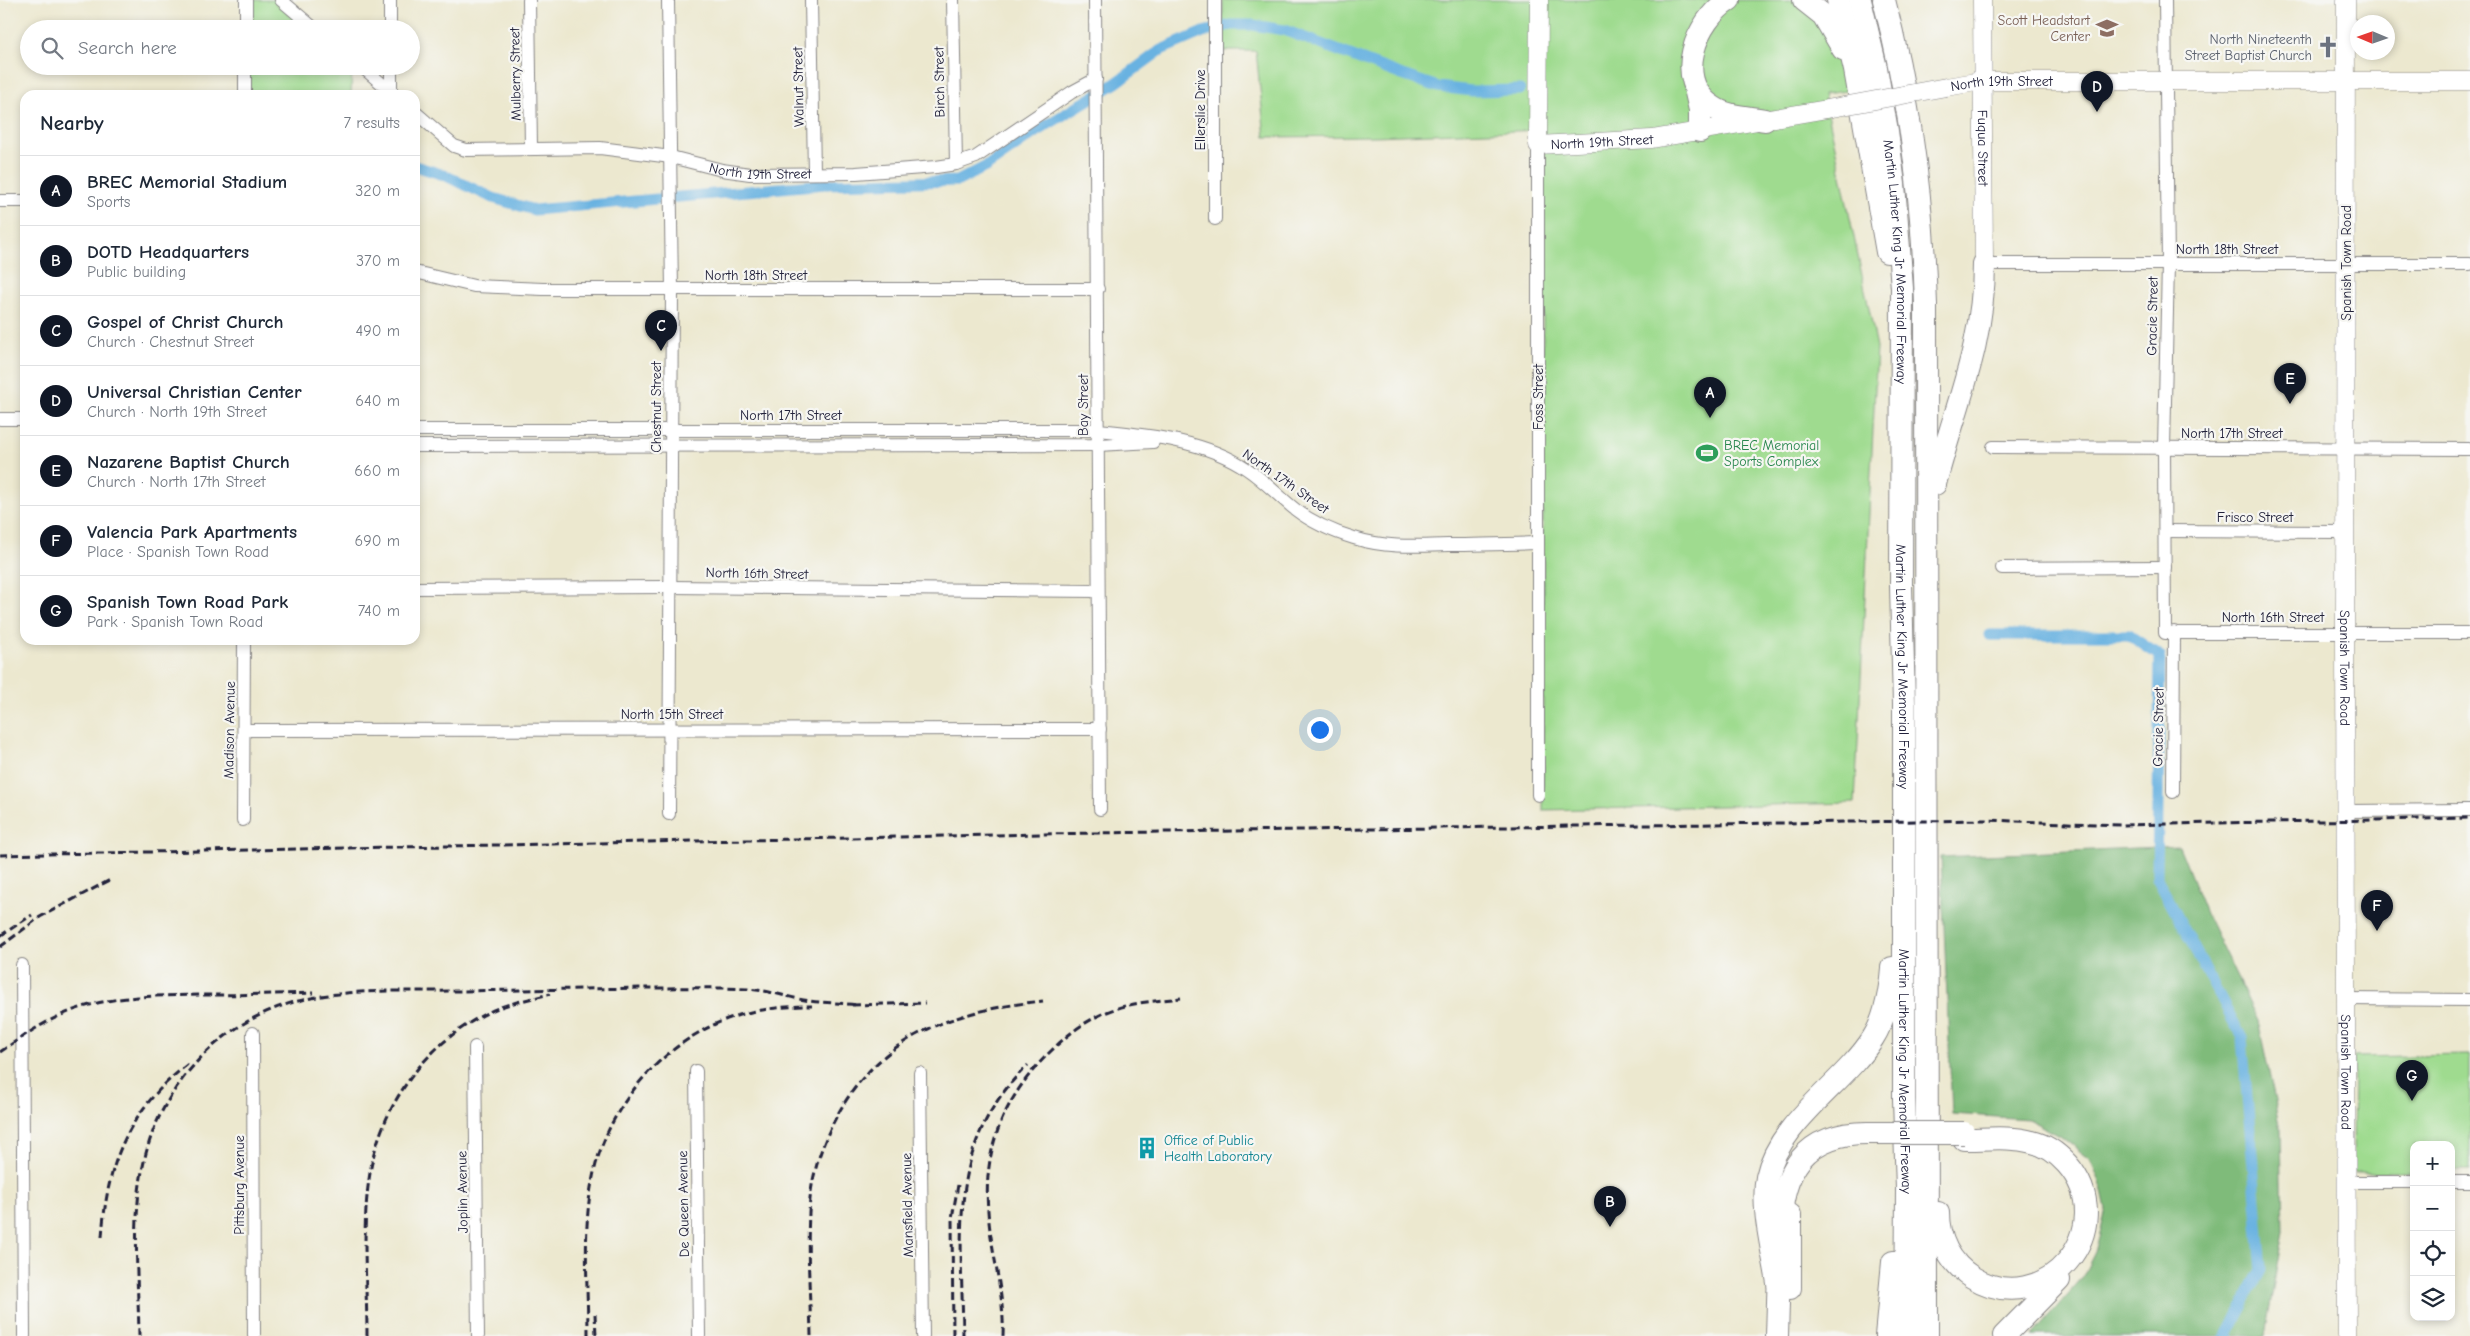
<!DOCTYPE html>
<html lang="en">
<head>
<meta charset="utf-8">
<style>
  body { margin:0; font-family:"Comic Neue",sans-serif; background:#f6f6f7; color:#1f2937 }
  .controls { position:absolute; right:15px; bottom:15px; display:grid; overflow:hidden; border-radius:10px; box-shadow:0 2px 8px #0003 }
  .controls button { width:45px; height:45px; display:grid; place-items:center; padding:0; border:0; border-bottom:1px solid #e0e1e3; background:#fff; color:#1f2937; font:25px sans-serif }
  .compass { position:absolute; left:2350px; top:15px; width:45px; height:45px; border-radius:50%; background:#fff; box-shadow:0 2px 8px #0003; rotate:272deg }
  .you { position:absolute; left:1319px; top:729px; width:18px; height:18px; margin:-12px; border:4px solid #fff; border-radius:50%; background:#1a73e8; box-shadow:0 0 0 8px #1a73e833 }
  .badge { display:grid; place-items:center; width:32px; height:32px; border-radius:50%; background:#111827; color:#fff; font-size:16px; font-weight:700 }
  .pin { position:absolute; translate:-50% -41px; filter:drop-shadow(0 1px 2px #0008) }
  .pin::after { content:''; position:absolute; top:26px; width:18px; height:15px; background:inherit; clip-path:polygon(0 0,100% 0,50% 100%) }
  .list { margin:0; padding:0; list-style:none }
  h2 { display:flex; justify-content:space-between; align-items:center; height:65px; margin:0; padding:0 20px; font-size:21px }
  h2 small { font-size:16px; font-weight:400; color:#747a83 }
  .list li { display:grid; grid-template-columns:32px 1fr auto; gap:15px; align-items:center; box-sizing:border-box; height:70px; padding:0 20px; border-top:1px solid #e0e1e3 }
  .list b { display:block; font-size:19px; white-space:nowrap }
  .list p { margin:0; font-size:16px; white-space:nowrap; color:#747a83 }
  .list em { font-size:16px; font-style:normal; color:#747a83 }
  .icon { flex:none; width:28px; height:28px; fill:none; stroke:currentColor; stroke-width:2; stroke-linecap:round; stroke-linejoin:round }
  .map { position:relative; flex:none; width:2470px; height:1336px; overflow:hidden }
  .search { position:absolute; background:#fff; box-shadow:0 2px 8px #0003; left:20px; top:20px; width:400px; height:55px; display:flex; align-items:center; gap:12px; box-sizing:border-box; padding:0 18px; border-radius:28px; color:#747a83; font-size:19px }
  .panel { position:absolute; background:#fff; box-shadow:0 2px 8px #0003; left:20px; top:90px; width:400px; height:555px; border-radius:15px }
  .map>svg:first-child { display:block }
  .green { fill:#9fdb8f; stroke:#607e65 }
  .forest { fill:#7fbb7a; stroke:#506e5a }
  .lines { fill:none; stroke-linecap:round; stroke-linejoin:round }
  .canal { stroke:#69b2e1; stroke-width:11 }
  .street-casing { stroke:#878585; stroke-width:14 }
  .secondary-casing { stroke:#878585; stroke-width:19 }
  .highway-casing { stroke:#878585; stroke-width:24 }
  .street { stroke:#fff; stroke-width:12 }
  .secondary { stroke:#fff; stroke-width:18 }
  .highway { stroke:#fff; stroke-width:22 }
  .rail { stroke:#22223b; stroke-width:3; stroke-dasharray:8 4; stroke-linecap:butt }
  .secondary-bridge-casing { stroke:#878585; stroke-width:19; stroke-linecap:butt }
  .highway-bridge-casing { stroke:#878585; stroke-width:24; stroke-linecap:butt }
  .secondary-bridge { stroke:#fff; stroke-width:18 }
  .highway-bridge { stroke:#fff; stroke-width:22 }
  .labels { text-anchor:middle; stroke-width:4.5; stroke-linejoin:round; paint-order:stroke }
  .education-label { font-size:14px; fill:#785e54; stroke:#f6f6f2; text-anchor:end }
  .worship-label { font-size:14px; fill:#5b616d; stroke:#f6f6f2; text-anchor:end }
  .street-label { font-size:14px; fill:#22223b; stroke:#f6f6f2 }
  .leisure-label { font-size:14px; fill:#27864d; stroke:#f6f6f2; text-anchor:start }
  .culture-label { font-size:14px; fill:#0d838f; stroke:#f6f6f2; text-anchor:start }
</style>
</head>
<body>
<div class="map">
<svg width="2470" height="1336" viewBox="0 0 2470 1336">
  <rect width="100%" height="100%" fill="#f6f6f2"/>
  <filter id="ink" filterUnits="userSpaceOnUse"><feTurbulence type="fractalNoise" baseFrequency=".02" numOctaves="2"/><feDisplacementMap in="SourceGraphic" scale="10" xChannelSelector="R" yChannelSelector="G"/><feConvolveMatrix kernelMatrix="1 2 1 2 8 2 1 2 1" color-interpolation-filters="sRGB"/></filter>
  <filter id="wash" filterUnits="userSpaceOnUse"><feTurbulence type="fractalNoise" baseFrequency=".0096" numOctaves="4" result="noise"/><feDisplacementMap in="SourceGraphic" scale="20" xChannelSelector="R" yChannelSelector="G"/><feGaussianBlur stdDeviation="1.12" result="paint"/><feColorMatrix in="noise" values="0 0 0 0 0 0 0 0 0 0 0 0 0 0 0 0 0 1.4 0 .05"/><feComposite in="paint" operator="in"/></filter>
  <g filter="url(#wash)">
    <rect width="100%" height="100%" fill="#ece8cf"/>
    <g class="green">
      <polygon points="246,0 281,0 315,29 246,29"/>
      <polygon points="1223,0 1824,0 1846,91 1824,94 1877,347 1855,803 1543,810 1543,130 1374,136 1265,137 1256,51 1223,51"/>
      <polygon points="245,66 352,66 351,95 245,95"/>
      <polygon points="2470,1055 2470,1171 2451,1171 2451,1145 2414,1145 2414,1172 2353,1172 2354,1057"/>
    </g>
    <polygon class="forest" points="2179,846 2207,916 2258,1021 2281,1129 2283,1231 2265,1336 2032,1336 2082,1278 2095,1252 2106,1210 2100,1182 2090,1159 2060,1136 2028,1119 1952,1114 1941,857"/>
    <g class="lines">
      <g class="canal">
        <polyline points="415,166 444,175 493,198 534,210 825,184 958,181 987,166 1037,131 1116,83 1161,50 1203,32 1231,25 1253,25 1284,30 1402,75 1438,87 1472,91 1520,90"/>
        <polyline points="1990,635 2129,635 2160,656 2157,878 2242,1038 2262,1270 2226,1336"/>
      </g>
    </g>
  </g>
  <g filter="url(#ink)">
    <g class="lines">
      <g class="street-casing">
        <g id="street">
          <polyline points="281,0 315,29"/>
          <polyline points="390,0 390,29"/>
          <polyline points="529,0 531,148"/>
          <polyline points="668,0 672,291 669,814"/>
          <polyline points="811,0 814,173"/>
          <polyline points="953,0 956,164"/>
          <polyline points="1095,0 1100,809"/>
          <polyline points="2165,0 2168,264 2164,448 2165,633 2470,633"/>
          <polyline points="246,29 246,0"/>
          <polyline points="361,66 395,95"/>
          <polyline points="391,66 391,91"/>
          <polyline points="245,95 245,66"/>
          <path id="s1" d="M415,112L454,146L466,150L600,148L671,157L722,170L750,174L856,173L936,167L956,164L976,157L1072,92L1096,79"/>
          <polyline points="0,201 25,201"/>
          <polyline points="1215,219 1215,0"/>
          <polyline points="1984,264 2470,264"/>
          <polyline points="415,272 474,286 543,289 1098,289"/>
          <polyline points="0,419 25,419"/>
          <path d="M415,430H1098C1147,435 1205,440 1247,469C1265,481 1279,497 1296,510C1313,523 1334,532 1354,538C1385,548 1416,546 1448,545C1478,545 1508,544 1538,543"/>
          <polyline points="415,446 1098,445 1153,442"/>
          <polyline points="1993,447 2470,449"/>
          <polyline points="2165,531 2346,532"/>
          <polyline points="2002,568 2165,567"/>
          <polyline points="415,588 670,587 1098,591"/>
          <polyline points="244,730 1100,729"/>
          <polyline points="2173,792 2174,632"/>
          <polyline points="1538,795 1538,145"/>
          <polyline points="2345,811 2470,810"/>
          <polyline points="243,820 244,640"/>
          <polyline points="22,965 24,1336"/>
          <polyline points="2345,999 2470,1000"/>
          <polyline points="253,1033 254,1336"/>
          <polyline points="475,1047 478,1336"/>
          <polyline points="696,1071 699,1336"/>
          <polyline points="920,1073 923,1336"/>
          <polyline points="2346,1182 2414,1182"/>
          <polyline points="2451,1182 2470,1182"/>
        </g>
      </g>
      <g class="secondary-casing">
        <g id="secondary">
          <path id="s2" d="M1539,0L1538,145L1652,139L1827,109"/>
          <path id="s3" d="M1982,0L1984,264"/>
          <path id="s4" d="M2346,0L2345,632L2347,1336"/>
          <path id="s5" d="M1946,87L1982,81H2470"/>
        </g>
      </g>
      <g class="highway-casing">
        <g id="highway">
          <path d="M1729,0C1696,21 1672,80 1713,107C1727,117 1748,117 1765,120"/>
          <polyline points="1804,0 1823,15 1843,49"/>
          <polyline points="1838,0 1855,70 1887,252"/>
          <path id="s6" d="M1860,0L1876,68L1887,131L1894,184L1902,288L1901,586L1904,705V1099L1907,1189L1906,1336"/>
          <path d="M1884,0C1910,100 1923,202 1926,305L1927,1336"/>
          <polyline points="1695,88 1700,110 1700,131"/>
          <path d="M1935,484C1955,407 1984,345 1984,264"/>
          <path d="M1938,1213C1938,1239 1950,1263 1972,1277C2044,1322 2123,1228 2067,1164C2058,1154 2046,1145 2032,1142C2011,1136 1986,1139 1964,1139"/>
          <polyline points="1790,1215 1790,1288"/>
          <path d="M1780,1232C1781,1170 1805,1131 1872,1133"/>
          <path d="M1778,1283C1773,1251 1761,1208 1767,1177C1779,1121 1844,1084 1873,1038C1886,1018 1890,992 1892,968"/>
          <polyline points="1777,1336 1779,1269"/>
          <polyline points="1886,1336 1893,1262"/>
          <polyline points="2004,1336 2059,1280"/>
        </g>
      </g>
      <use href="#street" class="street"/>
      <use href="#secondary" class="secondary"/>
      <use href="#highway" class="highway"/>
      <g class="rail">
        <polyline points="0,855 1095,833 1988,820 2121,825 2470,818"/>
        <polyline points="0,936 32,915"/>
        <polyline points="0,947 40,917 110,880"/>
        <polyline points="852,1005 925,1003"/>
        <path d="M0,1052C26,1034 52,1016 83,1007C121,995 160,996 200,995C238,995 276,994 314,993"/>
        <path d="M102,1237C107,1162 128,1111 188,1064"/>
        <polyline points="595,1314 596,1336"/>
        <path d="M139,1336C138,1263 127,1183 160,1115C184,1068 222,1030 271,1010C329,986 398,992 459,991C521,990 583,989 645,988C679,988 713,987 747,989C769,990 789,998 810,1001C826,1003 842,1003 858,1005"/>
        <path d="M367,1336C367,1283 361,1226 370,1173C381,1105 426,1043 489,1012C508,1003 530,999 550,994"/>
        <path d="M588,1336C588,1284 582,1229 593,1177C607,1106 662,1043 730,1018C756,1009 785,1006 812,1006"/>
        <path d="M811,1336C810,1291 806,1244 810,1199C817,1137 854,1071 909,1039C950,1015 996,1006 1043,1001"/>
        <polyline points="953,1336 952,1218 958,1185"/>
        <path d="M963,1336C962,1233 946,1143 1028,1065"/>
        <path d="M1003,1336C1005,1294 991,1253 988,1211C983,1146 1005,1096 1051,1051C1068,1034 1085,1021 1107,1012C1131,1002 1156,1001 1181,998"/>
      </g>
      <g class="secondary-bridge-casing">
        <polyline id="secondary-bridge" points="1827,109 1946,87"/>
      </g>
      <g class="highway-bridge-casing">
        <polyline id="highway-bridge" points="1872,1133 1964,1133"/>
      </g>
      <use href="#secondary-bridge" class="secondary-bridge"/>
      <use href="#highway-bridge" class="highway-bridge"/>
    </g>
  </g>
  <defs>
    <g id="school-bare" transform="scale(1.725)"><path d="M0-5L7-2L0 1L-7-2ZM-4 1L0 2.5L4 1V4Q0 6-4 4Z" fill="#8d6e63" stroke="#f6f6f2" stroke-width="2.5" paint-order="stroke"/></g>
    <g id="church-bare" transform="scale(1.725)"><path d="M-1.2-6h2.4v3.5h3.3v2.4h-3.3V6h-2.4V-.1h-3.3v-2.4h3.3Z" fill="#6b7280" stroke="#f6f6f2" stroke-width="2.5" paint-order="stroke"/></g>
    <g id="stadium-bare" transform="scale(1.725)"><path d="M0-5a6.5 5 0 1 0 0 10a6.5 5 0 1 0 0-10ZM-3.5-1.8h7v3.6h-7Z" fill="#2e9e5b" stroke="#f6f6f2" stroke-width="2.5" paint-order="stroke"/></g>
    <g id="building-bare" transform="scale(1.725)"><path d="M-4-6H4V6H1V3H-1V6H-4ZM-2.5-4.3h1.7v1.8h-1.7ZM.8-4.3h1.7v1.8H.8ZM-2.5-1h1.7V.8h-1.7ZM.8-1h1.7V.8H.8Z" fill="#0f9aa8" stroke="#f6f6f2" stroke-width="2.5" paint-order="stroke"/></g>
  </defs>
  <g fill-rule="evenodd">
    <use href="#school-bare" x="2107" y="28"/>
    <use href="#church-bare" x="2328" y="47"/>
    <use href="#stadium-bare" x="1707" y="453"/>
    <use href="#building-bare" x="1147" y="1148"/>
  </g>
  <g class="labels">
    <g class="education-label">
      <text x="2090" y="25">Scott Headstart<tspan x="2090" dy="16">Center</tspan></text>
    </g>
    <g class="worship-label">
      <text x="2312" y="44">North Nineteenth<tspan x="2312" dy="16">Street Baptist Church</tspan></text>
    </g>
    <g class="street-label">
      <text transform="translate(515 74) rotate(-91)" y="5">Mulberry Street</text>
      <text transform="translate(939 82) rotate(-91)" y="5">Birch Street</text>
      <text dy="5" stroke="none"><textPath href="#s5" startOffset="56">North 19th Street</textPath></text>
      <text transform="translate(798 87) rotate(-91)" y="5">Walnut Street</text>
      <text transform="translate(1200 110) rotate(-90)" y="5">Ellerslie Drive</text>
      <text dy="5" stroke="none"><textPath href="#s2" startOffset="209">North 19th Street</textPath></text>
      <text dy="5" stroke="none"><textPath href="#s3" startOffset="148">Fuqua Street</textPath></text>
      <text dy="5" stroke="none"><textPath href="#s1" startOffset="361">North 19th Street</textPath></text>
      <text x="2227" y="254">North 18th Street</text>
      <text dy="5" stroke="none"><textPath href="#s6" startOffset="265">Martin Luther King Jr Memorial Freeway</textPath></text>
      <text transform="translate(2346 263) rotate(-90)" y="5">Spanish Town Road</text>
      <text x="756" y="280">North 18th Street</text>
      <text transform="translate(2152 316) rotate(-89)" y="5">Gracie Street</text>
      <text transform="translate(1538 397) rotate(-90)" y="5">Foss Street</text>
      <text transform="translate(1083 405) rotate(-90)" y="5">Bay Street</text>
      <text transform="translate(656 407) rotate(-90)" y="5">Chestnut Street</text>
      <text x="791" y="420">North 17th Street</text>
      <text x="2232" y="438">North 17th Street</text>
      <text transform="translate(1286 481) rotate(35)" y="5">North 17th Street</text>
      <text x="2255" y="522">Frisco Street</text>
      <text transform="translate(757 573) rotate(1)" y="5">North 16th Street</text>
      <text x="2273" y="622">North 16th Street</text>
      <text dy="5" stroke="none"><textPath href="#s6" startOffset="670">Martin Luther King Jr Memorial Freeway</textPath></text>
      <text dy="5" stroke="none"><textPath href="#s4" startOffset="668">Spanish Town Road</textPath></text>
      <text x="672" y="719">North 15th Street</text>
      <text transform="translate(2158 727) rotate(-89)" y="5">Gracie Street</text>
      <text transform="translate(229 730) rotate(-89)" y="5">Madison Avenue</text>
      <text dy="5" stroke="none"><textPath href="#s6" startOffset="1075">Martin Luther King Jr Memorial Freeway</textPath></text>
      <text dy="5" stroke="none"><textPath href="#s4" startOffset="1072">Spanish Town Road</textPath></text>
      <text transform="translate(239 1185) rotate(-90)" y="5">Pittsburg Avenue</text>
      <text transform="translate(462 1192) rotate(-91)" y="5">Joplin Avenue</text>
      <text transform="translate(683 1204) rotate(-91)" y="5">De Queen Avenue</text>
      <text transform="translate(907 1205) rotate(-91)" y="5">Mansfield Avenue</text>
    </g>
    <g class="leisure-label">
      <text x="1724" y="450">BREC Memorial<tspan x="1724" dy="16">Sports Complex</tspan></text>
    </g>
    <g class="culture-label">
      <text x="1164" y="1145">Office of Public<tspan x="1164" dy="16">Health Laboratory</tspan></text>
    </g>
  </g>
</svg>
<div class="controls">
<button>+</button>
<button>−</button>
<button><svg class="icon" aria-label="locate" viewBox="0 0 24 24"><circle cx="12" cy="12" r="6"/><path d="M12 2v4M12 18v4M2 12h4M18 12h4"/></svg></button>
<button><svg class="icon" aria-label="layers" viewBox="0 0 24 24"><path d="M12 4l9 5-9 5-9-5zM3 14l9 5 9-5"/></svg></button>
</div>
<svg class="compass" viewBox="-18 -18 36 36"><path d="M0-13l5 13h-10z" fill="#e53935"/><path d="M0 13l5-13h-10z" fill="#747a83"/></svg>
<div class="you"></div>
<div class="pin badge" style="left:1710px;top:418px">A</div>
<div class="pin badge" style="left:1610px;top:1227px">B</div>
<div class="pin badge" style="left:661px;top:351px">C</div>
<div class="pin badge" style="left:2097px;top:112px">D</div>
<div class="pin badge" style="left:2290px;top:404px">E</div>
<div class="pin badge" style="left:2377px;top:931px">F</div>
<div class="pin badge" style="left:2412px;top:1101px">G</div>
<div class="search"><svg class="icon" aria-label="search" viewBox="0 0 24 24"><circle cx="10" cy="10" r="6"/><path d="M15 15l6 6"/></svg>Search here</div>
<section class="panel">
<h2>Nearby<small>7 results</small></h2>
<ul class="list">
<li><span class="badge">A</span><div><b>BREC Memorial Stadium</b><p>Sports</p></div><em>320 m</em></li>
<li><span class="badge">B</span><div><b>DOTD Headquarters</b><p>Public building</p></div><em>370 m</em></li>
<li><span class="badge">C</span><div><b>Gospel of Christ Church</b><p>Church · Chestnut Street</p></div><em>490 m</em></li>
<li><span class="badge">D</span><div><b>Universal Christian Center</b><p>Church · North 19th Street</p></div><em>640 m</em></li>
<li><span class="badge">E</span><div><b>Nazarene Baptist Church</b><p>Church · North 17th Street</p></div><em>660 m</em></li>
<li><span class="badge">F</span><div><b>Valencia Park Apartments</b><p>Place · Spanish Town Road</p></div><em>690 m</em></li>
<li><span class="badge">G</span><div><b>Spanish Town Road Park</b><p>Park · Spanish Town Road</p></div><em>740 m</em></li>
</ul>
</section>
</div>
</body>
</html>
